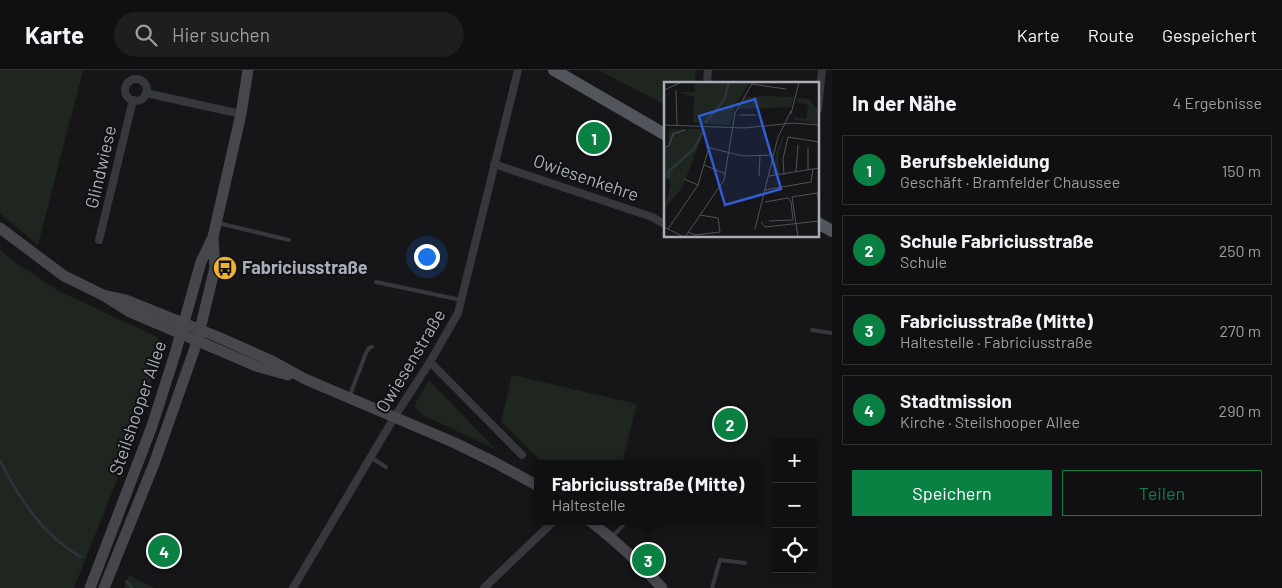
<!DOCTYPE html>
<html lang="de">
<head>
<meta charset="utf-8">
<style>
  body { margin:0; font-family:Barlow,sans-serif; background:#1e1e20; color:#f1f3f6 }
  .controls { position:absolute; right:15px; bottom:15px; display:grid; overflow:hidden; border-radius:0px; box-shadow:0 2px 8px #0003 }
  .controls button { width:45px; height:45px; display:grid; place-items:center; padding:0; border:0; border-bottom:1px solid #303032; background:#101012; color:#f1f3f6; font:25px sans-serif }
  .you { position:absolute; left:426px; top:186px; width:18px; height:18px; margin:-12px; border:4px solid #fff; border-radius:50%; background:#1a73e8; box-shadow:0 0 0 8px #1a73e833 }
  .badge { display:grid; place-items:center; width:32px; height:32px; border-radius:50%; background:#0b8043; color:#fff; font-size:16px; font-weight:700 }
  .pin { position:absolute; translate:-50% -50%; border:2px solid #fff; box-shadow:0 1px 5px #0006 }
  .popup { position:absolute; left:534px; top:390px; width:228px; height:65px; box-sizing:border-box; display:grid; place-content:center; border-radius:0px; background:#101012; filter:drop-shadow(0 1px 4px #0005); font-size:16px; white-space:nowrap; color:#9c9d9f }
  .popup b { font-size:19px; color:#f1f3f6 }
  .popup::after { content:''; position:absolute; left:50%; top:100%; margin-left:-10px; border:10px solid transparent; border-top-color:#101012 }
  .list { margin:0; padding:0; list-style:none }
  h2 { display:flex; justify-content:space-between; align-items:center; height:65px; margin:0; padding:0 20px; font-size:21px }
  h2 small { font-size:16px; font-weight:400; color:#9c9d9f }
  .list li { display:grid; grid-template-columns:32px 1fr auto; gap:15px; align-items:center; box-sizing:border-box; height:70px; margin:0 10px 10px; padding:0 10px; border:1px solid #303032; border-radius:0px }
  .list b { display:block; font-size:19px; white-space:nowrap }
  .list p { margin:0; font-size:16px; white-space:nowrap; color:#9c9d9f }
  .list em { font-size:16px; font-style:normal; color:#9c9d9f }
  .actions { display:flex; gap:10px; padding:15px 20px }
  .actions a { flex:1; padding:11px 0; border:1px solid #0b8043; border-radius:0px; text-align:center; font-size:18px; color:#0b8043 }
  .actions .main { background:#0b8043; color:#fff }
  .icon { flex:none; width:28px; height:28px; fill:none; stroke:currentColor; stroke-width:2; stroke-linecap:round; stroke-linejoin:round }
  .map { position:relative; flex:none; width:832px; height:518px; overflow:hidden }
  header { display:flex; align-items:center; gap:30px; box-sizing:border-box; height:70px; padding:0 25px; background:#101012; border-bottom:1px solid #303032 }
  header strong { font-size:24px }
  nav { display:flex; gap:28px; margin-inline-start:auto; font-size:18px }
  .search { width:350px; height:45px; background:#1e1e20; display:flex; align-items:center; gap:12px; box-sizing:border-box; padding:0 18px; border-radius:28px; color:#9c9d9f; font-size:19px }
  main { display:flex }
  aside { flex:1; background:#101012 }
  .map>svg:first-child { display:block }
  .green { fill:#1e261f }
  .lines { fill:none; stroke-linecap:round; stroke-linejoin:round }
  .stream { stroke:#2c353c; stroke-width:2.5 }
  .lane { stroke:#37383d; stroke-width:4 }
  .street { stroke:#37383d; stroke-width:8 }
  .secondary { stroke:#45474d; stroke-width:11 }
  .primary { stroke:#53555c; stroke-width:12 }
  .labels { text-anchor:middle; stroke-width:4; stroke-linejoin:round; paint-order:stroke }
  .street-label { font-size:18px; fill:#a8adb8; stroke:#111113 }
  .poi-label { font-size:18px; font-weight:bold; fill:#a8adb8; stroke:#111113; text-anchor:start }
  .inset-river { fill:none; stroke:#2c353c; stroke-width:2.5 }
  .inset-road { fill:none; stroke:#505258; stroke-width:1 }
  .view { fill:#325cd3; fill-opacity:0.15; stroke:#325cd3; stroke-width:2.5 }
  .inset-edge { fill:none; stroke:#a8adb8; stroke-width:2.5 }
</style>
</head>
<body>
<header>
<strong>Karte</strong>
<div class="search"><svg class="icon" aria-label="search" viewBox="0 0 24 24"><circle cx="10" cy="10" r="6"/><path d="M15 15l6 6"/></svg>Hier suchen</div>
<nav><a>Karte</a><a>Route</a><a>Gespeichert</a></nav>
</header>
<main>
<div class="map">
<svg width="832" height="518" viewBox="0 0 832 518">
  <rect width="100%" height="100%" fill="#161618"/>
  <g class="green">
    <polygon points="0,0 83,0 38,175 0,143"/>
    <polygon points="598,0 696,0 694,14 666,14 666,35"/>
    <polygon points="0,180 15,192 57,220 157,267 162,275 128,382 74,518 0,518"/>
    <polygon points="512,305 637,334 622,394 548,394 539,389 501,352"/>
    <polygon points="429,310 495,379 423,345 414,336"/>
    <polygon points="129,505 154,518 124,518"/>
  </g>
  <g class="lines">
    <g class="stream">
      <path d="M0,391C20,429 43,466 81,487"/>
      <polyline points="126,511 132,518"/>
    </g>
    <g class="lane">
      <polyline points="218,153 289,170"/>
      <polyline points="376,212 461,230"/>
      <polyline points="812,260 832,263"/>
      <polyline points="350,325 366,283 369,278 372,277"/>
      <polyline points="370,387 386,397"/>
      <polyline points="613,466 627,451"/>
      <polyline points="712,518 720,490 745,493"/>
    </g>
    <g class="street">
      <circle cx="136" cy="20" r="11"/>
      <polyline points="707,14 708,0"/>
      <polyline points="146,23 241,44"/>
      <polyline points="818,39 822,0"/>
      <polyline points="494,94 652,147 666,155"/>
      <polyline points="99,170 133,30"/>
      <polyline points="430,292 522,385"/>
      <polyline points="293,518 395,346 430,292 458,243 518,0"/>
      <polyline points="484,518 554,451"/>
    </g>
    <g class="secondary">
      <polyline points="0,158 64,206 103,225 130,242 256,296 288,305"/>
      <polyline points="103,225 126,230 218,267 272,291 305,309 455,373 496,393 538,416"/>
      <path d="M590,451C616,471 640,493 662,518"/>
      <polyline points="90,518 152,356 175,284 201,192 213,167 241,44 248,0"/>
      <polyline points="104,518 154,394 197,272 215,197 213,169"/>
    </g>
    <g class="primary">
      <polyline points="554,0 666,65"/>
      <polyline points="818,153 832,161"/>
    </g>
  </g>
  <defs>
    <g id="bus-disc" transform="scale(1.25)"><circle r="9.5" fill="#f2b134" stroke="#111113"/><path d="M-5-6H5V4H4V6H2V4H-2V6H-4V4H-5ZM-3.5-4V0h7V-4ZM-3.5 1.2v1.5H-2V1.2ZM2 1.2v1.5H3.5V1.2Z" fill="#111"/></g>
  </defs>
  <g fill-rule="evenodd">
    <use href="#bus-disc" x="225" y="198"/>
  </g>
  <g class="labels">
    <g class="street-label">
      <text transform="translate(101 97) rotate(-77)" y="6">Glindwiese</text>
      <text transform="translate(586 108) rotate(19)" y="6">Owiesenkehre</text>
      <text transform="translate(411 291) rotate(-59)" y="6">Owiesenstraße</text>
      <text transform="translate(138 338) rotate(-71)" y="6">Steilshooper Allee</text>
    </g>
    <g class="poi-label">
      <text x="242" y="204">Fabriciusstraße</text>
    </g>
  </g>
  <g transform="translate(664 12)">
    <rect width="155" height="155" fill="#161618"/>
    <path d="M31,0H86L72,22L66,43L29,41L30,15L14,10H31ZM106,14L130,15L127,25L73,27L81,15ZM134,16L144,17L155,28V42L130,38L129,35L142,37L144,23L132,20ZM5,47H41L18,106L0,127L7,102L4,97L0,98V65L4,66ZM122,47L114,75L116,92L109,93L112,70Z" fill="#1e261f"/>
    <path class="inset-river" d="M41,41L60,18L65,0M5,96L4,90L30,67L40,47"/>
    <path class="inset-road" d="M87,2L122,7M0,8L18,0M12,8L13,43M127,32L135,0M76,33H92M0,43L80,46L129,41L155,43M0,65L5,64L9,52L21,48M42,65L79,74L109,73M40,83L62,92M144,88V65M132,90L134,63M120,93L119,77L124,55L155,60M95,94L96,74M105,94L155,86M20,97L34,103M100,108L147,100L149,87M101,120L124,116L127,120L129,138L105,139M97,140L101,145L155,139M0,145L20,155M4,147L34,103L45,65M91,147L114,55L127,29M24,150L31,153L56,150L54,136L36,133M21,155L60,98L71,31L89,0M134,155L128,115L153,111L155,120"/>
    <path class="view" d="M91,17L117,107L61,123L35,34Z"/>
    <rect width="155" height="155" class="inset-edge"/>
  </g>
</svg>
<div class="controls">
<button>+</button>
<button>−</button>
<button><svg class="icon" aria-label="locate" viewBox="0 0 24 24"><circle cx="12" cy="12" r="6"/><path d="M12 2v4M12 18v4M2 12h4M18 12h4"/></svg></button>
</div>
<div class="you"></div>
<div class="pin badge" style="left:594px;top:68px">1</div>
<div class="pin badge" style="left:730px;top:354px">2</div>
<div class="pin badge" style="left:648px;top:490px">3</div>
<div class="popup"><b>Fabriciusstraße (Mitte)</b>Haltestelle</div>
<div class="pin badge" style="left:164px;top:481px">4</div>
</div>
<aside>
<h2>In der Nähe<small>4 Ergebnisse</small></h2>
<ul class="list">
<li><span class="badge">1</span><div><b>Berufsbekleidung</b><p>Geschäft · Bramfelder Chaussee</p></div><em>150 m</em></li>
<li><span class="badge">2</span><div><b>Schule Fabriciusstraße</b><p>Schule</p></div><em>250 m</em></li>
<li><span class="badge">3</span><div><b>Fabriciusstraße (Mitte)</b><p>Haltestelle · Fabriciusstraße</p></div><em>270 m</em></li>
<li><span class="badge">4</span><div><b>Stadtmission</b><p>Kirche · Steilshooper Allee</p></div><em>290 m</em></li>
</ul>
<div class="actions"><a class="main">Speichern</a><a>Teilen</a></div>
</aside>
</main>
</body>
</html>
